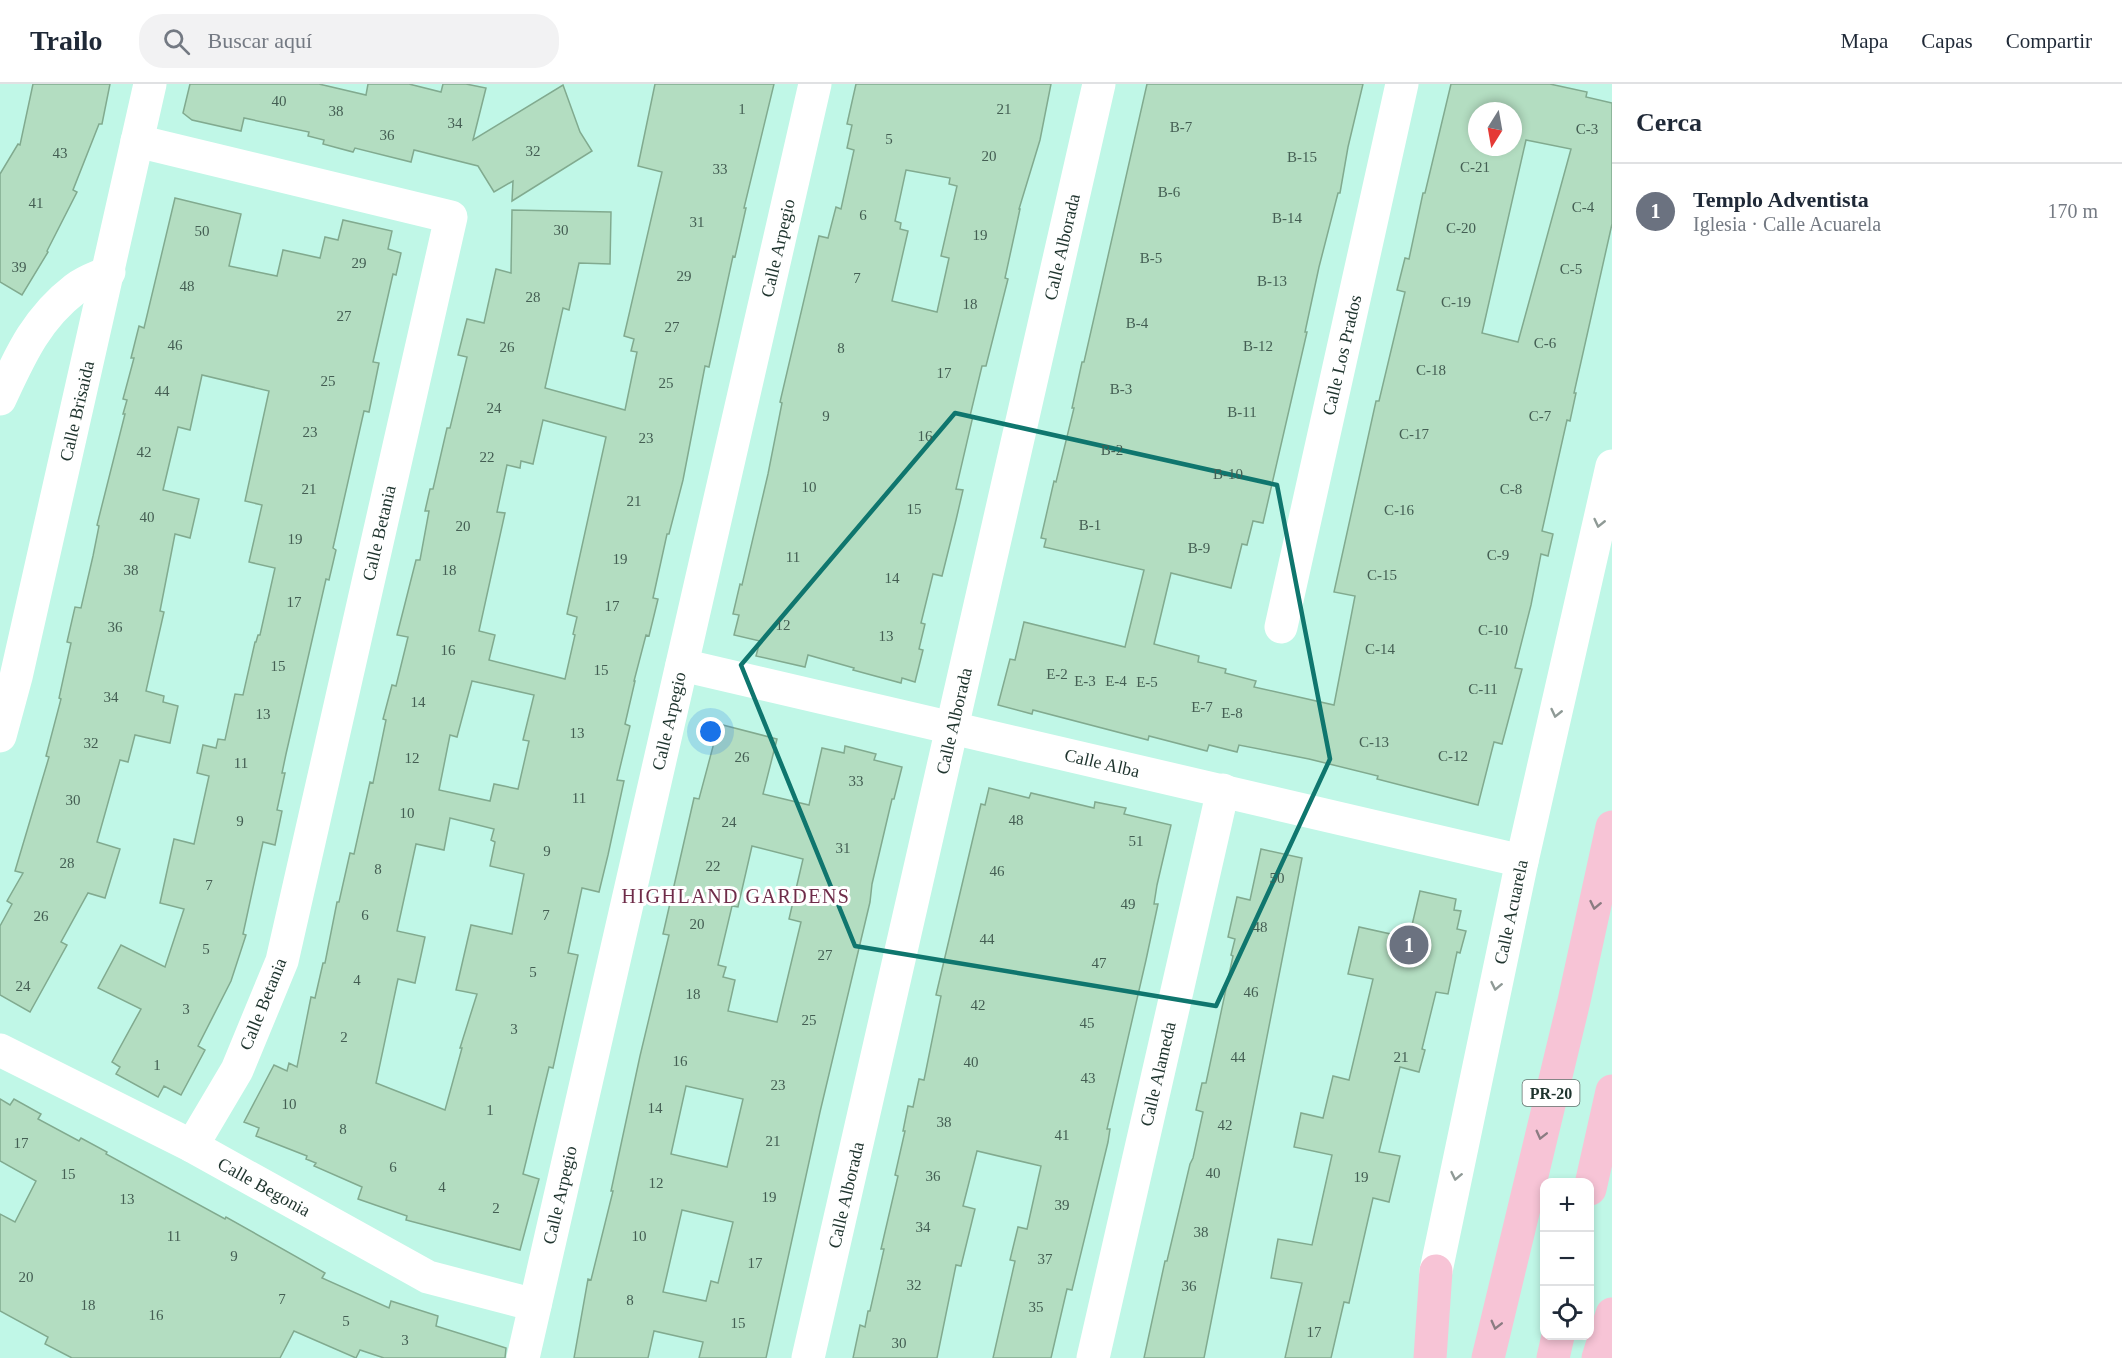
<!DOCTYPE html>
<html lang="es">
<head>
<meta charset="utf-8">
<style>
  body { margin:0; font-family:"Times New Roman",serif; background:#f2f2f3; color:#1f2937 }
  .controls { position:absolute; right:18px; bottom:18px; display:grid; overflow:hidden; border-radius:12px; box-shadow:0 3px 9px #0003 }
  .controls button { width:54px; height:54px; display:grid; place-items:center; padding:0; border:0; border-bottom:2px solid #e0e1e3; background:#fff; color:#1f2937; font:30px sans-serif }
  .compass { position:absolute; left:1468px; top:18px; width:54px; height:54px; border-radius:50%; background:#fff; box-shadow:0 3px 9px #0003; rotate:191deg }
  .you { position:absolute; left:711px; top:648px; width:21px; height:21px; margin:-15px; border:4px solid #fff; border-radius:50%; background:#1a73e8; box-shadow:0 0 0 9px #1a73e833 }
  .badge { display:grid; place-items:center; width:39px; height:39px; border-radius:50%; background:#0b8043; color:#fff; font-size:20px; font-weight:700 }
  .pin { position:absolute; translate:-50% -50%; border:3px solid #fff; box-shadow:0 2px 6px #0006 }
  .list { margin:0; padding:0; list-style:none }
  h2 { display:flex; justify-content:space-between; align-items:center; height:78px; margin:0; padding:0 24px; font-size:26px }
  h2 small { font-size:20px; font-weight:400; color:#747a83 }
  .list li { display:grid; grid-template-columns:39px 1fr auto; gap:18px; align-items:center; box-sizing:border-box; height:96px; padding:0 24px; border-top:2px solid #e0e1e3 }
  .list b { display:block; font-size:22px; white-space:nowrap }
  .list p { margin:0; font-size:20px; white-space:nowrap; color:#747a83 }
  .list em { font-size:20px; font-style:normal; color:#747a83 }
  .icon { flex:none; width:33px; height:33px; fill:none; stroke:currentColor; stroke-width:2; stroke-linecap:round; stroke-linejoin:round }
  .map { position:relative; flex:none; width:1612px; height:1274px; overflow:hidden }
  header { display:flex; align-items:center; gap:36px; box-sizing:border-box; height:84px; padding:0 30px; background:#fff; border-bottom:2px solid #e0e1e3 }
  header strong { font-size:28px }
  nav { display:flex; gap:33px; margin-inline-start:auto; font-size:21px }
  .search { width:420px; height:54px; background:#f2f2f3; display:flex; align-items:center; gap:15px; box-sizing:border-box; padding:0 21px; border-radius:24px; color:#747a83; font-size:22px }
  main { display:flex }
  aside { flex:1; background:#fff }
  .map>svg:first-child { display:block }
  .building { fill:#b3ddc1; stroke:#81aa8f; stroke-width:1.5; fill-rule:evenodd }
  .lines { fill:none; stroke-linecap:round; stroke-linejoin:round }
  .minor { stroke:#fff; stroke-width:33 }
  .tertiary { stroke:#fff; stroke-width:33 }
  .motorway { stroke:#f7c4d6; stroke-width:33 }
  .oneway { stroke:#8f9a96 }
  .oneway2 { stroke:#8b7c82 }
  .marked { fill:none; stroke:#0f766e; stroke-width:4.5; stroke-linejoin:round }
  .labels { text-anchor:middle; stroke-width:6; stroke-linejoin:round; paint-order:stroke }
  .number-label { font-size:15px; fill:#445e53 }
  .shield { fill:#fff; stroke:#62716d; stroke-width:1.5 }
  .shield-label { font-size:16px; font-weight:bold; fill:#1f342e }
  .street-label { font-size:18px; fill:#1f342e; stroke:#fff }
  .neighbourhood-label { font-size:20px; letter-spacing:1.5px; fill:#6f2c49; stroke:#fff }
</style>
</head>
<body>
<header>
<strong>Trailo</strong>
<div class="search"><svg class="icon" aria-label="search" viewBox="0 0 24 24"><circle cx="10" cy="10" r="6"/><path d="M15 15l6 6"/></svg>Buscar aquí</div>
<nav><a>Mapa</a><a>Capas</a><a>Compartir</a></nav>
</header>
<main>
<div class="map">
<svg width="1612" height="1274" viewBox="0 0 1612 1274">
  <rect width="100%" height="100%" fill="#c0f7e7"/>
  <g class="building">
    <polygon points="33,0 110,0 102,40 99,40 73,106 77,108 47,167 48,168 22,211 0,198 0,90 18,60 20,61"/>
    <polygon points="190,0 319,0 366,11 368,0 409,0 441,8 443,0 466,0 486,4 473,56 563,1 580,48 592,67 512,117 513,97 494,108 478,82 414,66 411,78 355,64 353,68 323,60 324,56 308,52 309,48 244,34 241,47 192,36 183,29"/>
    <path d="M655,0H774L744,124H746L735,173L733,172L709,283L705,282L683,396L669,450H667L653,514L658,515L649,552L646,551L634,597H635L625,640L630,642L617,696L624,697L608,771L599,808L582,804L568,869L578,871L553,984L549,983L523,1090L539,1095L520,1166L406,1136L407,1132L358,1115L362,1103L314,1082L316,1079L306,1075L307,1072L256,1052L259,1044L244,1038L274,981L287,987L289,979L297,983L311,913L315,914L323,879H325L337,818H339L350,769L354,770L370,698L373,699L386,636L383,635L392,601L396,602L408,553L397,551L416,476H420L429,427H425L430,405H433L447,344H450L467,273L458,271L467,235L484,239L496,185L511,189L512,126L611,128L610,180L579,179L569,226L563,224L545,304L625,326L637,268L631,267L634,255L624,252L662,88L638,82ZM543,336L606,353L567,530L577,533L573,550L575,551L565,595L489,576L495,551L479,547L505,429L497,428L507,381L520,384L521,377L533,380ZM472,597L534,611L523,656L529,657L518,705L494,700L490,717L439,706L450,651L457,653ZM450,734L494,745L491,756L495,758L490,782L524,790L512,850L471,841L456,906L477,910L460,964H462L445,1026L376,999L398,895L415,899L425,853L397,847L416,760L444,766Z"/>
    <path d="M856,0H1051L1040,56L1019,125H1020L1005,194L1008,195L986,282H982L970,332H973L956,405L963,406L956,436L942,492L933,490L921,539L925,540L919,565L923,566L915,598L902,594L901,599L853,586L854,584L808,571L805,583L756,572L760,557L734,551L739,531L733,530L740,500L742,501L768,390L782,319L780,318L819,152L828,154L836,123L841,125L854,66L847,64L852,41L847,40ZM906,86L950,94L949,100L957,102L941,172L949,174L937,228L892,217L908,147L900,145L901,139L895,137Z"/>
    <path d="M1147,0H1363L1348,63L1340,109H1338L1319,183L1305,248H1307L1263,439L1253,437L1247,461L1242,460L1231,504L1171,489L1154,560L1199,572L1198,578L1226,585L1225,589L1256,597L1254,603L1334,621L1355,512L1334,508L1376,317H1379L1405,208L1397,206L1405,174L1409,175L1423,109H1425L1451,0H1550L1587,8L1586,13L1612,19V140L1574,309H1576L1570,337L1567,336L1542,447L1553,450L1548,472L1541,470L1531,521L1515,584L1522,585L1502,660L1494,658L1478,721L1377,695L1378,692L1309,675L1239,661L1237,668L1209,661L1207,667L1149,652L1148,656L1033,626L1032,630L998,621L1010,575L1015,576L1024,538L1125,563L1144,486L1044,463L1046,455L1041,454L1054,397L1056,398L1074,324H1072L1082,278H1084ZM1477,27H1513V63H1477ZM1526,56L1571,65L1518,258L1482,249Z"/>
    <polygon points="175,114 241,130 229,182 277,192 283,166 320,174 325,153 338,156 343,136 392,147 388,165 401,169 396,191 393,190 373,278 379,279 369,328 364,327 333,464 336,466 329,496 326,495 286,670 282,689 285,689 277,726 282,727 275,761 263,758 243,850 246,851 231,897 198,962 205,966 181,1011 164,1002 158,1013 116,990 120,983 112,978 141,925 98,904 121,861 165,883 184,825 160,819 174,755 194,760 209,692 197,689 203,661 216,664 218,655 225,656 235,610 243,611 255,558 256,558 258,551 260,551 275,484 249,478 262,421 245,417 269,307 202,291 190,346 178,343 163,406 199,415 190,454 175,450 160,527 164,528 146,607 164,612 163,618 178,622 170,659 135,651 128,678 120,676 97,758 120,765 105,814 88,809 61,858 67,861 30,928 0,911 0,842 12,820 7,817 23,789 15,787 49,673 46,672 61,615 59,614 71,559 67,558 75,523 81,524 93,472 99,442 97,441 125,330 123,330 127,316 123,315 134,274 131,274 139,242 144,244"/>
    <path d="M719,640L777,655L763,710L809,721L822,664L844,669L845,662L876,670L874,676L902,683L894,715H892L872,800L870,818L820,1028L766,1274H699L703,1258L654,1247L648,1274H574L588,1195L591,1196L613,1107H611L640,972L669,851L663,850L694,714L699,715ZM752,762L803,775L789,835L801,838L777,938L728,927L735,896L723,893L726,883L718,881L732,822L738,823ZM686,1002L743,1015L727,1083L671,1070ZM682,1126L733,1138L718,1199L711,1197L706,1217L663,1208Z"/>
    <polygon points="989,704 1029,714 1031,709 1094,724 1095,718 1126,724 1124,730 1171,741 1157,801 1154,820 1158,820 1146,876 1107,1045 1110,1045 1108,1058 1072,1206 1067,1205 1051,1274 993,1274 1015,1177 1010,1176 1018,1143 1027,1145 1041,1082 977,1067 963,1122 975,1125 961,1182 956,1181 937,1274 853,1274 860,1241 865,1243 868,1227 870,1227 884,1165 881,1165 898,1092 895,1091 905,1047 903,1047 908,1022 913,1023 919,995 924,996 941,912 936,911 981,720 985,721"/>
    <polygon points="1261,765 1302,774 1204,1274 1144,1274 1165,1177 1167,1177 1190,1080 1193,1074 1203,1028 1196,1026 1202,999 1206,999 1233,872 1231,871 1235,855 1228,853 1237,813 1250,816"/>
    <polygon points="1420,807 1456,815 1454,826 1461,827 1457,845 1466,847 1460,869 1457,868 1448,910 1436,908 1422,965 1425,966 1419,988 1400,983 1379,1068 1400,1072 1389,1118 1373,1114 1349,1219 1344,1218 1331,1274 1285,1274 1302,1199 1271,1194 1278,1155 1312,1161 1332,1071 1294,1063 1301,1029 1323,1034 1333,992 1349,996 1373,895 1348,890 1359,843 1409,854"/>
    <polygon points="0,1015 10,1021 14,1015 41,1030 38,1035 79,1057 81,1054 107,1068 106,1070 225,1135 226,1133 325,1189 322,1194 389,1224 391,1217 438,1232 436,1242 506,1264 505,1274 384,1274 360,1266 356,1274 294,1247 280,1274 72,1274 45,1260 48,1253 0,1227 0,1130 15,1138 36,1097 0,1077"/>
  </g>
  <g class="lines">
    <g class="minor">
      <polyline points="137,57 451,133 282,877 237,986 192,1062"/>
      <path d="M0,315C20,272 36,235 75,205C85,197 98,193 109,188"/>
      <polyline points="1281,543 1402,0"/>
      <polyline points="682,581 1522,777"/>
      <polyline points="0,652 16,593 150,0"/>
      <polyline points="0,966 192,1062 428,1193 535,1221"/>
      <polyline points="523,1274 815,0"/>
      <polyline points="808,1274 1099,0"/>
      <polyline points="1093,1274 1223,706"/>
    </g>
    <polyline class="tertiary" points="1436,1187 1522,777 1612,382"/>
    <g class="motorway">
      <polyline points="1590,1105 1612,1007"/>
      <polyline points="1430,1274 1436,1187"/>
      <polyline points="1488,1274 1574,917 1612,743"/>
      <polyline points="1553,1274 1558,1252"/>
      <polyline points="1598,1274 1612,1230"/>
    </g>
  </g>
  <defs><path id="oneway-chevron" d="M-2-3.5L2.5 0L-2 3.5" fill="none" stroke-width="1.6" stroke-linecap="round" stroke-linejoin="round" transform="scale(1.5)"/></defs>
  <g class="oneway">
    <use href="#oneway-chevron" transform="translate(1599 439) rotate(103)"/>
    <use href="#oneway-chevron" transform="translate(1556 629) rotate(103)"/>
    <use href="#oneway-chevron" transform="translate(1496 902) rotate(102)"/>
    <use href="#oneway-chevron" transform="translate(1456 1092) rotate(102)"/>
  </g>
  <g class="oneway2">
    <use href="#oneway-chevron" transform="translate(1595 821) rotate(102)"/>
    <use href="#oneway-chevron" transform="translate(1541 1051) rotate(104)"/>
    <use href="#oneway-chevron" transform="translate(1496 1241) rotate(104)"/>
  </g>
  <path class="marked" d="M955,329L1277,401L1330,675L1216,922L855,862L741,581Z"/>
  <g class="labels">
    <g class="number-label">
      <text x="279" y="22">40</text>
      <text x="742" y="30">1</text>
      <text x="1004" y="30">21</text>
      <text x="336" y="32">38</text>
      <text x="455" y="44">34</text>
      <text x="1181" y="48">B-7</text>
      <text x="1587" y="50">C-3</text>
      <text x="387" y="56">36</text>
      <text x="889" y="60">5</text>
      <text x="533" y="72">32</text>
      <text x="60" y="74">43</text>
      <text x="989" y="77">20</text>
      <text x="1302" y="78">B-15</text>
      <text x="1475" y="88">C-21</text>
      <text x="720" y="90">33</text>
      <text x="1169" y="113">B-6</text>
      <text x="36" y="124">41</text>
      <text x="1583" y="128">C-4</text>
      <text x="863" y="136">6</text>
      <text x="1287" y="139">B-14</text>
      <text x="697" y="143">31</text>
      <text x="1461" y="149">C-20</text>
      <text x="561" y="151">30</text>
      <text x="202" y="152">50</text>
      <text x="980" y="156">19</text>
      <text x="1151" y="179">B-5</text>
      <text x="359" y="184">29</text>
      <text x="19" y="188">39</text>
      <text x="1571" y="190">C-5</text>
      <text x="684" y="197">29</text>
      <text x="857" y="199">7</text>
      <text x="1272" y="202">B-13</text>
      <text x="187" y="207">48</text>
      <text x="533" y="218">28</text>
      <text x="1456" y="223">C-19</text>
      <text x="970" y="225">18</text>
      <text x="344" y="237">27</text>
      <text x="1137" y="244">B-4</text>
      <text x="672" y="248">27</text>
      <text x="1545" y="264">C-6</text>
      <text x="175" y="266">46</text>
      <text x="1258" y="267">B-12</text>
      <text x="507" y="268">26</text>
      <text x="841" y="269">8</text>
      <text x="1431" y="291">C-18</text>
      <text x="944" y="294">17</text>
      <text x="328" y="302">25</text>
      <text x="666" y="304">25</text>
      <text x="1121" y="310">B-3</text>
      <text x="162" y="312">44</text>
      <text x="494" y="329">24</text>
      <text x="1242" y="333">B-11</text>
      <text x="826" y="337">9</text>
      <text x="1540" y="337">C-7</text>
      <text x="310" y="353">23</text>
      <text x="1414" y="355">C-17</text>
      <text x="925" y="357">16</text>
      <text x="646" y="359">23</text>
      <text x="1112" y="371">B-2</text>
      <text x="144" y="373">42</text>
      <text x="487" y="378">22</text>
      <text x="1228" y="395">B-10</text>
      <text x="809" y="408">10</text>
      <text x="309" y="410">21</text>
      <text x="1511" y="410">C-8</text>
      <text x="634" y="422">21</text>
      <text x="914" y="430">15</text>
      <text x="1399" y="431">C-16</text>
      <text x="147" y="438">40</text>
      <text x="1090" y="446">B-1</text>
      <text x="463" y="447">20</text>
      <text x="295" y="460">19</text>
      <text x="1199" y="469">B-9</text>
      <text x="1498" y="476">C-9</text>
      <text x="793" y="478">11</text>
      <text x="620" y="480">19</text>
      <text x="131" y="491">38</text>
      <text x="449" y="491">18</text>
      <text x="1382" y="496">C-15</text>
      <text x="892" y="499">14</text>
      <text x="294" y="523">17</text>
      <text x="612" y="527">17</text>
      <text x="783" y="546">12</text>
      <text x="115" y="548">36</text>
      <text x="1493" y="551">C-10</text>
      <text x="886" y="557">13</text>
      <text x="1380" y="570">C-14</text>
      <text x="448" y="571">16</text>
      <text x="278" y="587">15</text>
      <text x="601" y="591">15</text>
      <text x="1057" y="595">E-2</text>
      <text x="1085" y="602">E-3</text>
      <text x="1116" y="602">E-4</text>
      <text x="1147" y="603">E-5</text>
      <text x="1483" y="610">C-11</text>
      <text x="111" y="618">34</text>
      <text x="418" y="623">14</text>
      <text x="1202" y="628">E-7</text>
      <text x="1232" y="634">E-8</text>
      <text x="263" y="635">13</text>
      <text x="577" y="654">13</text>
      <text x="1374" y="663">C-13</text>
      <text x="91" y="664">32</text>
      <text x="1453" y="677">C-12</text>
      <text x="742" y="678">26</text>
      <text x="412" y="679">12</text>
      <text x="241" y="684">11</text>
      <text x="856" y="702">33</text>
      <text x="579" y="719">11</text>
      <text x="73" y="721">30</text>
      <text x="407" y="734">10</text>
      <text x="1016" y="741">48</text>
      <text x="240" y="742">9</text>
      <text x="729" y="743">24</text>
      <text x="1136" y="762">51</text>
      <text x="843" y="769">31</text>
      <text x="547" y="772">9</text>
      <text x="67" y="784">28</text>
      <text x="713" y="787">22</text>
      <text x="378" y="790">8</text>
      <text x="997" y="792">46</text>
      <text x="1277" y="799">50</text>
      <text x="209" y="806">7</text>
      <text x="1128" y="825">49</text>
      <text x="365" y="836">6</text>
      <text x="546" y="836">7</text>
      <text x="41" y="837">26</text>
      <text x="697" y="845">20</text>
      <text x="1260" y="848">48</text>
      <text x="987" y="860">44</text>
      <text x="206" y="870">5</text>
      <text x="825" y="876">27</text>
      <text x="1099" y="884">47</text>
      <text x="533" y="893">5</text>
      <text x="357" y="901">4</text>
      <text x="23" y="907">24</text>
      <text x="1251" y="913">46</text>
      <text x="693" y="915">18</text>
      <text x="978" y="926">42</text>
      <text x="186" y="930">3</text>
      <text x="809" y="941">25</text>
      <text x="1087" y="944">45</text>
      <text x="514" y="950">3</text>
      <text x="344" y="958">2</text>
      <text x="1238" y="978">44</text>
      <text x="1401" y="978">21</text>
      <text x="680" y="982">16</text>
      <text x="971" y="983">40</text>
      <text x="157" y="986">1</text>
      <text x="1088" y="999">43</text>
      <text x="778" y="1006">23</text>
      <text x="289" y="1025">10</text>
      <text x="655" y="1029">14</text>
      <text x="490" y="1031">1</text>
      <text x="944" y="1043">38</text>
      <text x="1225" y="1046">42</text>
      <text x="343" y="1050">8</text>
      <text x="1062" y="1056">41</text>
      <text x="773" y="1062">21</text>
      <text x="21" y="1064">17</text>
      <text x="393" y="1088">6</text>
      <text x="1213" y="1094">40</text>
      <text x="68" y="1095">15</text>
      <text x="933" y="1097">36</text>
      <text x="1361" y="1098">19</text>
      <text x="656" y="1104">12</text>
      <text x="442" y="1108">4</text>
      <text x="769" y="1118">19</text>
      <text x="127" y="1120">13</text>
      <text x="1062" y="1126">39</text>
      <text x="496" y="1129">2</text>
      <text x="923" y="1148">34</text>
      <text x="1201" y="1153">38</text>
      <text x="174" y="1157">11</text>
      <text x="639" y="1157">10</text>
      <text x="234" y="1177">9</text>
      <text x="1045" y="1180">37</text>
      <text x="755" y="1184">17</text>
      <text x="26" y="1198">20</text>
      <text x="914" y="1206">32</text>
      <text x="1189" y="1207">36</text>
      <text x="282" y="1220">7</text>
      <text x="630" y="1221">8</text>
      <text x="88" y="1226">18</text>
      <text x="1036" y="1228">35</text>
      <text x="156" y="1236">16</text>
      <text x="346" y="1242">5</text>
      <text x="738" y="1244">15</text>
      <text x="1314" y="1253">17</text>
      <text x="405" y="1261">3</text>
      <text x="899" y="1264">30</text>
    </g>
    <rect class="shield" x="1522.5" y="996" width="57" height="26" rx="4.5"/>
    <g class="shield-label">
      <text x="1551" y="1015">PR-20</text>
    </g>
    <g class="street-label">
      <text transform="translate(1062 163) rotate(-77)" y="6">Calle Alborada</text>
      <text transform="translate(778 164) rotate(-77)" y="6">Calle Arpegio</text>
      <text transform="translate(1342 271) rotate(-77)" y="6">Calle Los Prados</text>
      <text transform="translate(77 327) rotate(-77)" y="6">Calle Brisaida</text>
      <text transform="translate(379 449) rotate(-77)" y="6">Calle Betania</text>
      <text transform="translate(669 637) rotate(-77)" y="6">Calle Arpegio</text>
      <text transform="translate(954 637) rotate(-77)" y="6">Calle Alborada</text>
      <text transform="translate(1102 679) rotate(13)" y="6">Calle Alba</text>
      <text transform="translate(1511 828) rotate(-78)" y="6">Calle Acuarela</text>
      <text transform="translate(263 920) rotate(-68)" y="6">Calle Betania</text>
      <text transform="translate(1158 990) rotate(-77)" y="6">Calle Alameda</text>
      <text transform="translate(264 1103) rotate(29)" y="6">Calle Begonia</text>
      <text transform="translate(560 1111) rotate(-77)" y="6">Calle Arpegio</text>
      <text transform="translate(846 1111) rotate(-77)" y="6">Calle Alborada</text>
    </g>
    <g class="neighbourhood-label">
      <text x="736" y="819">HIGHLAND GARDENS</text>
    </g>
  </g>
</svg>
<div class="controls">
<button>+</button>
<button>−</button>
<button><svg class="icon" aria-label="locate" viewBox="0 0 24 24"><circle cx="12" cy="12" r="6"/><path d="M12 2v4M12 18v4M2 12h4M18 12h4"/></svg></button>
</div>
<svg class="compass" viewBox="-18 -18 36 36"><path d="M0-13l5 13h-10z" fill="#e53935"/><path d="M0 13l5-13h-10z" fill="#747a83"/></svg>
<div class="you"></div>
<div class="pin badge" style="left:1409px;top:861px;background:#6b7280">1</div>
</div>
<aside>
<h2>Cerca<small></small></h2>
<ul class="list">
<li><span class="badge" style="background:#6b7280">1</span><div><b>Templo Adventista</b><p>Iglesia · Calle Acuarela</p></div><em>170 m</em></li>
</ul>
</aside>
</main>
</body>
</html>
